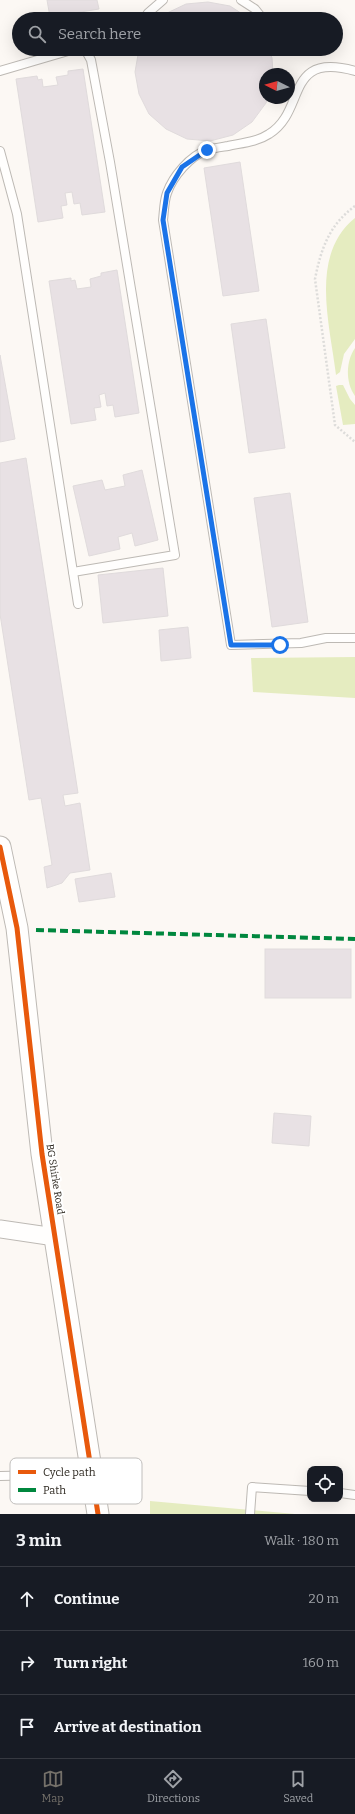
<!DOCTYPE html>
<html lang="en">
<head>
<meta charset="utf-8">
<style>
  body { margin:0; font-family:Bitter,serif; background:#242831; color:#f1f3f6 }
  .controls { position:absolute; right:12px; bottom:12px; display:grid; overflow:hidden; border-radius:8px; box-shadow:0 4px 16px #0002 }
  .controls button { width:36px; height:36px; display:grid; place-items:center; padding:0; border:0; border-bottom:1px solid #363941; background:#171b24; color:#f1f3f6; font:20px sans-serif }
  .compass { position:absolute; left:259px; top:68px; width:36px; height:36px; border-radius:50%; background:#171b24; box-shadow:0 4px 16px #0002; rotate:276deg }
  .stop { position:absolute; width:12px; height:12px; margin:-9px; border:3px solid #1a73e8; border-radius:50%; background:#fff }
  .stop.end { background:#1a73e8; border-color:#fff; box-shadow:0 1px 4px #0008 }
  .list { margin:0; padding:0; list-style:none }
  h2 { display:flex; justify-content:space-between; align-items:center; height:52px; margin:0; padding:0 16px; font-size:17px }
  h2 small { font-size:13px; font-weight:400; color:#9ea1a6 }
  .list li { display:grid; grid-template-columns:26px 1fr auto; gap:12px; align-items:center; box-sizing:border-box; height:64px; padding:0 16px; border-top:1px solid #363941 }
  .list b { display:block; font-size:15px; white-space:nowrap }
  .list em { font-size:13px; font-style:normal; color:#9ea1a6 }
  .icon { flex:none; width:22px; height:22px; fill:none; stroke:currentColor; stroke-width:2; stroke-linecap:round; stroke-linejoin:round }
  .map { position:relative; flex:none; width:355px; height:1514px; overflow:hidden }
  .search { position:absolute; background:#171b24; box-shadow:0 4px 16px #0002; left:12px; right:12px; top:12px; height:44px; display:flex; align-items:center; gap:10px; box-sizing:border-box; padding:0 14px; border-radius:22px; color:#9ea1a6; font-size:15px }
  .sheet { height:244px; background:#171b24 }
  nav { display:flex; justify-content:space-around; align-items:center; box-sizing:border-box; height:56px; border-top:1px solid #363941; background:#171b24; font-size:11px; color:#9ea1a6 }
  nav a { display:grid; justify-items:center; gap:2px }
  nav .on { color:#75716a }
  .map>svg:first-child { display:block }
  .green { fill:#e5ecc0 }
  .building { fill:#e8e1e4; stroke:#e0dbdc }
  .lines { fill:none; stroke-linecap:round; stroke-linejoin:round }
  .service-casing { stroke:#bdb9b4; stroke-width:10 }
  .minor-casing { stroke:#bdb9b4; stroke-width:19 }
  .tertiary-casing { stroke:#bdb9b4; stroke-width:23 }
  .path { stroke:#dddcda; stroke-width:2.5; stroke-dasharray:2 2; stroke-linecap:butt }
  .service { stroke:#fffefd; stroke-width:8 }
  .minor { stroke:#fffefd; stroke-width:17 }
  .tertiary { stroke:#fffefd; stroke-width:21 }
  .quiet { stroke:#00873e; stroke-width:4; stroke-dasharray:8 4; stroke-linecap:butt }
  .cycleway-casing { stroke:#fff; stroke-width:8 }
  .cycleway { stroke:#e8590c; stroke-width:5 }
  .route { stroke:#1a73e8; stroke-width:5 }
  .labels { text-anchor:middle; stroke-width:4; stroke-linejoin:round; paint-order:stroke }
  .street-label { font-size:10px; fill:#2d2820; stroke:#fff }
  .key { fill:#fff; stroke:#c0bebc; stroke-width:1 }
  .key-label { font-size:11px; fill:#2d2820 }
</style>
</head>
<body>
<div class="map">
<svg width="355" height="1514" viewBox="0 0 355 1514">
  <rect width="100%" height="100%" fill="#fcf8f4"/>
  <g class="green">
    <path d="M355,218V339L344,354L340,372L336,375C330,324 309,255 355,218Z"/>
    <path d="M355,348V396C345,382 346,361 355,348Z"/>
    <polygon points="339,385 343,385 350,399 355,405 355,424 343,425 336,386"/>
    <polygon points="355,657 355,698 253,692 251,658"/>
    <polygon points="150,1501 295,1514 150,1514"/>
  </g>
  <g class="building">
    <polygon points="47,0 97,0 99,9 50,17"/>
    <polygon points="208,2 230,6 250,19 160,19 165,14 186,4"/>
    <polygon points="139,49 269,49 272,58 273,74 265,74 265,98 268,98 266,103 252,122 233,135 210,141 187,139 166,129 149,114 139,94 135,72"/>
    <polygon points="83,69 105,212 82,215 80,203 74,204 72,192 65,193 67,205 61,206 63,218 38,222 16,79 37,76 38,80 42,79 43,87 58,85 56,77 68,75 68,71"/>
    <polygon points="240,162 259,291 223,296 204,168"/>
    <polygon points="117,270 139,413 115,417 113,405 107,406 105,393 99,395 101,407 94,408 96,420 71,424 49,281 71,278 71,281 75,280 77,289 91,287 90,279 101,276 101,273"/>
    <polygon points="266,319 285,448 249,453 231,324"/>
    <polygon points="0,355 15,439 0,442"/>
    <polygon points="26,458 78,793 63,795 65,806 80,803 90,870 70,873 62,883 47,888 44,867 52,865 41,798 29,800 0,614 0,463"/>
    <polygon points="142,470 158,540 135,546 132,533 118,537 120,549 89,556 73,486 102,480 105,490 125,486 123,475"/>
    <polygon points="290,493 308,622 272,627 254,498"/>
    <polygon points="163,568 168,616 103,623 98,575"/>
    <polygon points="188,627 191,658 161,661 159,630"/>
    <polygon points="111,873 115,897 79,902 75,879"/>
    <rect x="265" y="949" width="86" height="49"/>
    <polygon points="274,1113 311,1116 309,1146 272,1143"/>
  </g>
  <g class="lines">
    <g class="service-casing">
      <g id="service">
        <polyline points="241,0 255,9 263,19"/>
        <polyline points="144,19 148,13 163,0"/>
        <polyline points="0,71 75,49"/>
        <path d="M355,71C284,51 307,111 269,134C257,142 242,143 228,146C222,147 214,148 207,150C190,156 173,176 167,193C164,201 164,212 163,220L231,645L301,643L326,638H355"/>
        <polyline points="0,151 17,214 78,604"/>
        <polyline points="73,572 175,555 110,162 91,60 86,51 81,49"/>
        <polyline points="0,1476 91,1474"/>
        <polyline points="340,1493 355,1495"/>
        <polyline points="250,1514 252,1487 310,1491"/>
      </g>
    </g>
    <g class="minor-casing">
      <polyline id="minor" points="0,1229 55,1237"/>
    </g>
    <g class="tertiary-casing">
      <polyline id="tertiary" points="0,847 17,928 42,1154 98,1514"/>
    </g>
    <path class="path" d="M355,206C329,225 321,249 315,279L335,425L355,442"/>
    <use href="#service" class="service"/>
    <use href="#minor" class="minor"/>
    <use href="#tertiary" class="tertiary"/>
    <polyline class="quiet" points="36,930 355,939"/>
    <g class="cycleway-casing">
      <polyline id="cycleway" points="0,847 17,928 42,1154 98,1514"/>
    </g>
    <use href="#cycleway" class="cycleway"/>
  </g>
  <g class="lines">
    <polyline class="route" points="207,150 182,167 167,193 163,220 231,645 280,645"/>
  </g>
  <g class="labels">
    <g class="street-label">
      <text transform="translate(56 1179) rotate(81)" y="4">BG Shirke Road</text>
    </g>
  </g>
  <rect x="10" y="1458" width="132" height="46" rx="6" class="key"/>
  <rect x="18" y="1470" width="18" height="4" fill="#e8590c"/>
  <rect x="18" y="1488" width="18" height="4" fill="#00873e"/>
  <g class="key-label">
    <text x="43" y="1476">Cycle path</text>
    <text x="43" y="1494">Path</text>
  </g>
</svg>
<div class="controls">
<button><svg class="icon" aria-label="locate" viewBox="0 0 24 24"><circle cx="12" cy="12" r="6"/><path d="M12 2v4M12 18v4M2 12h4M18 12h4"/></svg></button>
</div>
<svg class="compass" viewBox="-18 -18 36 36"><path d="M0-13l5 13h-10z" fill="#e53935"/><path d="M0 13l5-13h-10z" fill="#9ea1a6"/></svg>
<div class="stop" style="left:280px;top:645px"></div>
<div class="stop end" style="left:207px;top:150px"></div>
<div class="search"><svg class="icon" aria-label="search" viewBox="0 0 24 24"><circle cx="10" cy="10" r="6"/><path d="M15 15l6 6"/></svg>Search here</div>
</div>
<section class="sheet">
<h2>3 min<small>Walk · 180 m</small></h2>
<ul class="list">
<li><svg class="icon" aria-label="ahead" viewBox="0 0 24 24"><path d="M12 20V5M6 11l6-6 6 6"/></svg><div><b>Continue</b></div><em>20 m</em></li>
<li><svg class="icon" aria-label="right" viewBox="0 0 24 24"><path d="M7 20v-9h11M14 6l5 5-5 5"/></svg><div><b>Turn right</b></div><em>160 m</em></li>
<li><svg class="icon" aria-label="arrive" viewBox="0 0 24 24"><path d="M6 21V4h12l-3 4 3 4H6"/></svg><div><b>Arrive at destination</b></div></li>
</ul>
</section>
<nav>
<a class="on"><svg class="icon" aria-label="map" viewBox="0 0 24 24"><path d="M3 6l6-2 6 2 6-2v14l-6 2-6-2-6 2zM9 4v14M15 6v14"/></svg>Map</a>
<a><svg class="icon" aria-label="directions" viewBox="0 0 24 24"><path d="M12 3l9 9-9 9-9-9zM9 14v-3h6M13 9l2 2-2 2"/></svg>Directions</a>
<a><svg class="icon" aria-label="saved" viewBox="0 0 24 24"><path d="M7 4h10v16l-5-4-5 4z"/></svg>Saved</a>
</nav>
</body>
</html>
